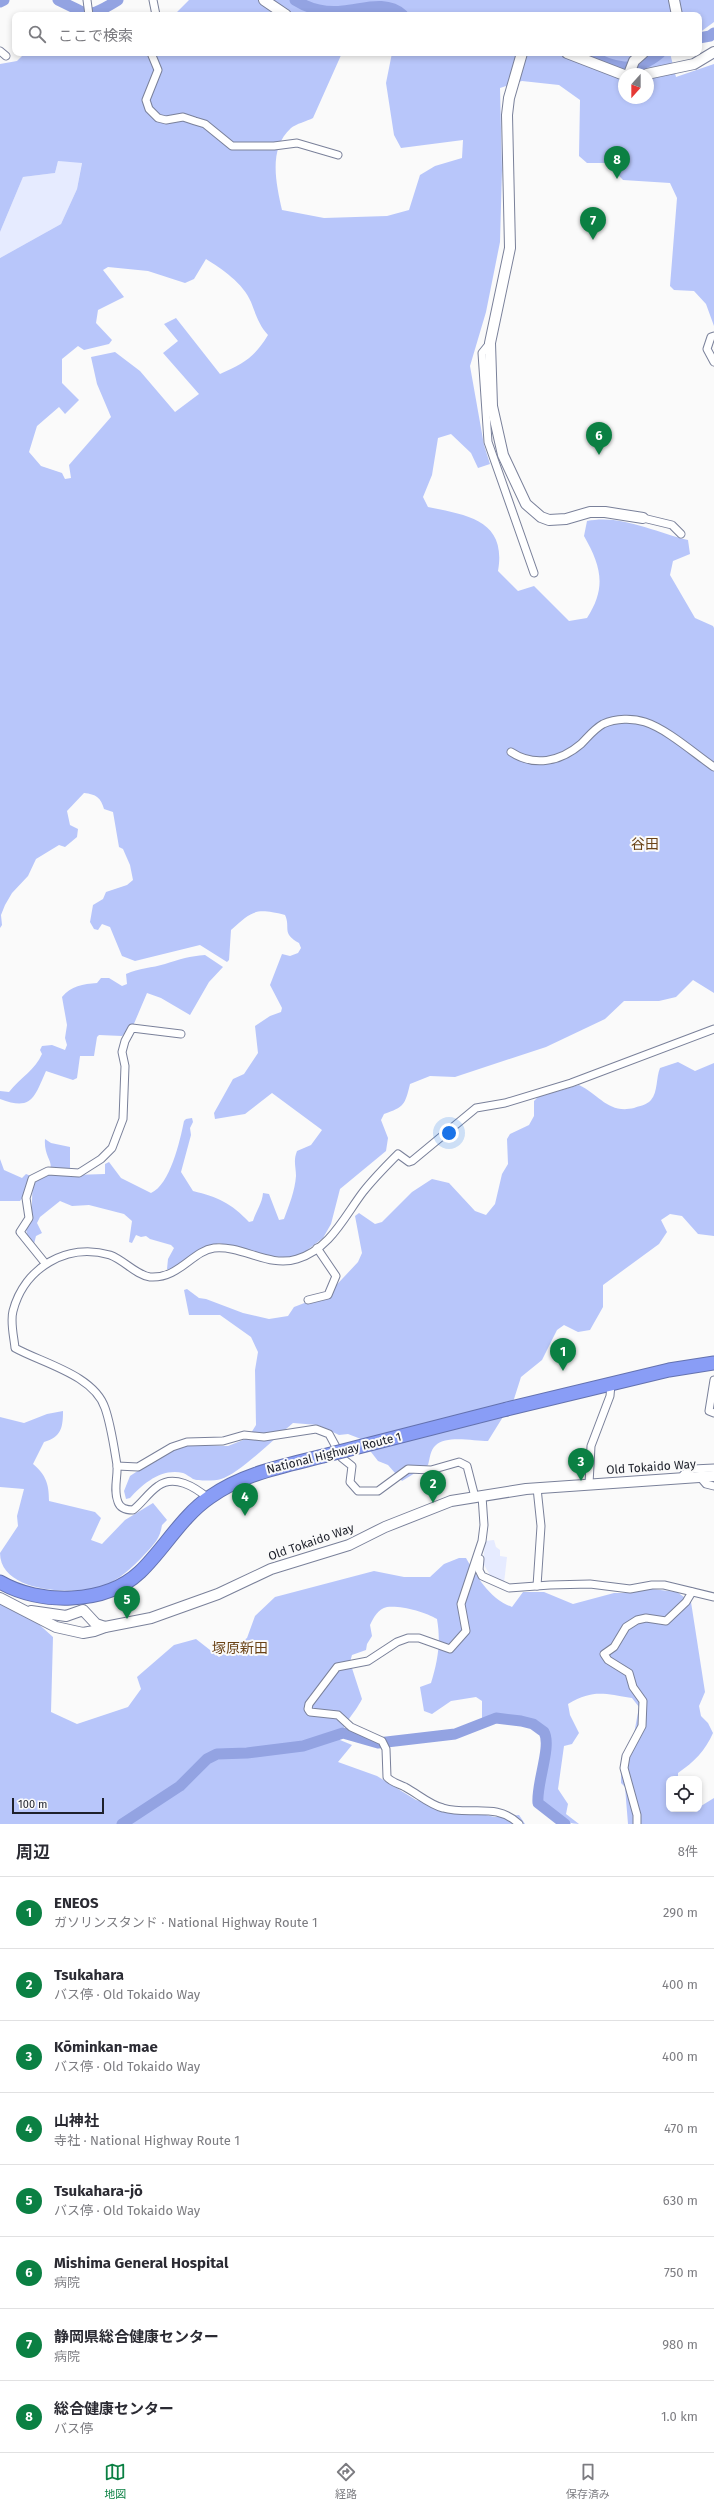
<!DOCTYPE html>
<html lang="ja">
<head>
<meta charset="utf-8">
<style>
  body { margin:0; font-family:"Fira Sans","Noto Sans JP",sans-serif; background:#f7f7f7; color:#2b2b33 }
  .controls { position:absolute; right:12px; bottom:12px; display:grid; overflow:hidden; border-radius:8px; box-shadow:0 2px 6px #0003 }
  .controls button { width:36px; height:36px; display:grid; place-items:center; padding:0; border:0; border-bottom:1px solid #e1e1e2; background:#fff; color:#2b2b33; font:20px sans-serif }
  .compass { position:absolute; left:618px; top:68px; width:36px; height:36px; border-radius:50%; background:#fff; box-shadow:0 2px 6px #0003; rotate:201deg }
  .scale { position:absolute; left:12px; bottom:10px; width:92px; box-sizing:border-box; padding-left:4px; border:2px solid #1e212b; border-top:0; font-size:11px; line-height:14px; white-space:nowrap; color:#1e212b; -webkit-text-stroke:3px #fafafa; paint-order:stroke }
  .you { position:absolute; left:449px; top:1133px; width:14px; height:14px; margin:-10px; border:3px solid #fff; border-radius:50%; background:#1a73e8; box-shadow:0 0 0 6px #1a73e833 }
  .badge { display:grid; place-items:center; width:26px; height:26px; border-radius:50%; background:#0b8043; color:#fff; font-size:13px; font-weight:700 }
  .pin { position:absolute; translate:-50% -33px; filter:drop-shadow(0 1px 2px #0008) }
  .pin::after { content:''; position:absolute; top:21px; width:14px; height:12px; background:inherit; clip-path:polygon(0 0,100% 0,50% 100%) }
  .list { margin:0; padding:0; list-style:none }
  h2 { display:flex; justify-content:space-between; align-items:center; height:52px; margin:0; padding:0 16px; font-size:17px }
  h2 small { font-size:13px; font-weight:400; color:#7c7c81 }
  .list li { display:grid; grid-template-columns:26px 1fr auto; gap:12px; align-items:center; box-sizing:border-box; height:72px; padding:0 16px; border-top:1px solid #e1e1e2 }
  .list b { display:block; font-size:15px; white-space:nowrap }
  .list p { margin:0; font-size:13px; white-space:nowrap; color:#7c7c81 }
  .list em { font-size:13px; font-style:normal; color:#7c7c81 }
  .icon { flex:none; width:22px; height:22px; fill:none; stroke:currentColor; stroke-width:2; stroke-linecap:round; stroke-linejoin:round }
  .map { position:relative; flex:none; width:714px; height:1824px; overflow:hidden }
  .search { position:absolute; background:#fff; box-shadow:0 2px 6px #0003; left:12px; right:12px; top:12px; height:44px; display:flex; align-items:center; gap:10px; box-sizing:border-box; padding:0 14px; border-radius:8px; color:#7c7c81; font-size:15px }
  .sheet { height:628px; background:#fff }
  nav { display:flex; justify-content:space-around; align-items:center; box-sizing:border-box; height:56px; border-top:1px solid #e1e1e2; background:#fff; font-size:11px; color:#7c7c81 }
  nav a { display:grid; justify-items:center; gap:2px }
  nav .on { color:#0b8043 }
  .map>svg:first-child { display:block }
  .green { fill:#e6ebff }
  .forest { fill:#b8c6fa; fill-rule:evenodd }
  .lines { fill:none; stroke-linecap:round; stroke-linejoin:round }
  .river { stroke:#93a3e2; stroke-width:11 }
  .street-casing { stroke:#7a819a; stroke-width:9 }
  .secondary-casing { stroke:#7a819a; stroke-width:12 }
  .highway-casing { stroke:#6472af; stroke-width:15 }
  .street { stroke:#fff; stroke-width:7 }
  .secondary { stroke:#fff; stroke-width:10 }
  .highway { stroke:#899df6; stroke-width:13 }
  .highway-bridge-casing { stroke:#6472af; stroke-width:15; stroke-linecap:butt }
  .highway-bridge { stroke:#899df6; stroke-width:13 }
  .labels { text-anchor:middle; stroke-width:4; stroke-linejoin:round; paint-order:stroke }
  .street-label { font-size:12px; fill:#1e212b; stroke:#fafafa }
  .quarter-label { font-size:14px; fill:#6a4316; stroke:#fafafa }
</style>
</head>
<body>
<div class="map">
<svg width="714" height="1824" viewBox="0 0 714 1824">
  <rect width="100%" height="100%" fill="#fafafa"/>
  <g class="green">
    <polygon points="58,161 82,162 77,189 61,224 0,258 0,232 23,177 55,173"/>
    <polygon points="494,1540 496,1547 500,1550 500,1556 507,1557 504,1583 491,1577 483,1563 485,1541"/>
  </g>
  <g class="forest">
    <polygon points="189,0 714,0 714,22 699,33 699,15 174,15"/>
    <path d="M25,53H342L313,118C307,121 296,124 291,128C268,149 276,183 282,210L324,218L387,216L409,210L420,175L435,166L462,158L463,140L401,148L394,135L386,83L392,53H670L676,77L714,64V326L706,304L694,291L674,290L670,286L677,198L670,183L623,180L607,163H587L579,156L580,100L559,85L522,81L500,88L502,170L500,242L486,312L470,366L484,445L490,464L478,468L471,453L451,434L438,438L432,475L423,497L428,507C467,515 507,520 498,571L518,591L534,586L569,621L587,618C607,587 601,566 584,536L587,521C620,514 655,532 688,540L690,554L673,561L670,575L695,618L713,626L714,628V993L693,980L676,997L659,1001H624L605,1019L546,1047L455,1077L430,1076L410,1084C405,1105 404,1107 384,1114L381,1120L388,1138L386,1151L340,1189L331,1224L323,1238L306,1251L292,1258L259,1255L219,1243L204,1249L171,1270L167,1269L168,1259L174,1248L171,1245L150,1239L146,1236L141,1237L136,1235L132,1243L129,1242L132,1221L124,1214L89,1205L72,1206L60,1201L40,1217L37,1223L42,1233L36,1236L34,1244L27,1235L26,1228C35,1214 30,1198 34,1182C65,1164 43,1164 45,1139L51,1143L70,1147V1169L74,1175L105,1174V1164L109,1162L121,1178L151,1193C170,1185 180,1141 184,1121L186,1119L192,1118L193,1122L190,1128L191,1135L181,1172L193,1191C218,1197 231,1203 249,1222L253,1221C256,1211 262,1204 263,1193L269,1194L279,1220L284,1219C289,1205 295,1191 296,1176C296,1167 293,1161 297,1151L311,1145L322,1130L272,1093L245,1114L215,1119L214,1113L233,1079L244,1074L258,1053L255,1026L270,1016L281,1012L282,1008L270,985L282,954L290,956L298,953L301,948L299,943C281,933 291,928 285,915C256,908 253,910 231,930L229,960L227,962L200,945L135,961L122,956L110,927L102,924L98,930L94,929L90,922L93,905L103,899L106,892L127,885L133,880L130,865L123,849L119,847L113,812L104,809C101,798 96,794 84,793L67,811L70,825L78,829L77,837L65,847L59,845L36,859L28,876L12,893L5,905L1,915L2,925L0,928V258L61,224L77,189L82,163L58,161L55,173L23,177L0,232V64L17,61ZM624,74H648V98H624ZM206,259C222,269 243,283 251,302C256,315 259,325 268,335C254,358 244,363 220,374L176,318L164,324L178,341L163,353L199,394L175,412L140,371L115,352L91,357L97,384L111,417L69,465L71,478L65,479L62,473L41,466L29,452L37,426L59,407L65,414L79,400L62,383V359L78,346L84,350L109,344L112,340L96,323L98,310L124,297L103,270L108,267L148,271L185,283L194,279Z"/>
    <path d="M205,955L223,967L209,982L190,1015L161,998L147,993L133,1026L122,1036L99,1035L97,1037L94,1056H80L77,1078L73,1080L46,1071C34,1098 32,1111 0,1099V1091L9,1092C20,1078 36,1069 42,1054L40,1050L42,1046L52,1045L65,1050L67,1045L65,1038L67,1025L62,997C71,986 83,984 97,983L101,978H109L122,986L127,984L126,974C139,968 152,968 165,964C180,959 190,956 205,955Z"/>
    <path d="M678,1062L695,1071L714,1063V1236L698,1234L682,1216L670,1214L661,1220L667,1232L659,1244L603,1285V1307L590,1330L578,1332L564,1325L557,1330L542,1360L521,1377L514,1399L488,1441C474,1441 446,1435 436,1445C430,1450 430,1458 428,1465L402,1481L388,1465L378,1461L361,1439L348,1434L339,1435L318,1425L293,1423C276,1437 239,1474 221,1479C215,1481 198,1481 193,1479C190,1477 186,1474 183,1473C161,1468 143,1484 130,1498L126,1499L124,1491L130,1476L168,1451L189,1445L228,1446L248,1438L256,1425L255,1370L258,1352L251,1337L220,1315H189L184,1290L187,1289L199,1298L206,1299L243,1313L269,1319L288,1316L294,1307L328,1294L358,1262L362,1253L355,1216L359,1213L375,1224L382,1222L412,1192L432,1179L449,1183L475,1211L486,1215L495,1204L502,1174L508,1164L507,1139L510,1134L529,1125L534,1116V1101L538,1097L579,1085C600,1095 608,1114 634,1108C639,1106 647,1105 651,1100C658,1092 656,1077 660,1068Z"/>
    <polygon points="0,1159 4,1170 22,1178 26,1174 31,1176 26,1193 20,1201 0,1201"/>
    <path d="M63,1411C63,1428 61,1437 44,1442L33,1464C46,1475 49,1484 49,1501L95,1512L101,1518L91,1540L102,1544L125,1520L153,1503L167,1520L162,1525C160,1539 154,1544 144,1555C133,1567 119,1580 103,1586C77,1595 0,1594 0,1553L18,1526L17,1516L24,1489L0,1487V1417L24,1423L47,1414Z"/>
    <path d="M459,1558H466C477,1577 490,1599 512,1607L523,1592H544L573,1604L614,1593H632L644,1588L677,1592L691,1602L705,1692L699,1706L701,1716L708,1723L713,1733C705,1751 694,1762 678,1773V1779H669V1809H699V1804L701,1806L714,1798V1824H628L625,1787L621,1783V1772L634,1734L639,1707L632,1698C604,1694 594,1689 568,1704L570,1715L579,1733L572,1744L564,1746L558,1789L568,1804L566,1814L579,1824C564,1824 549,1812 539,1800L550,1737L547,1730L536,1722L521,1726L482,1718V1701L476,1697L451,1701L432,1714L424,1711L420,1687L431,1683C438,1660 441,1642 437,1619C426,1612 400,1605 387,1607C378,1609 374,1617 370,1625L372,1636L367,1644L366,1650L352,1655L350,1662L362,1699C354,1715 343,1722 340,1740L352,1745L338,1762L377,1776L416,1800L495,1817L519,1815L525,1824H0V1600L33,1619L53,1637L51,1712L77,1724L128,1707L141,1689L137,1677L174,1645L196,1639L219,1657L247,1638L255,1616L275,1597L374,1571L404,1577H430L444,1564Z"/>
  </g>
  <g class="lines">
    <g class="river">
      <path d="M58,0C90,15 86,20 118,0"/>
      <path d="M295,0C309,9 326,13 343,11C364,9 386,0 403,15"/>
      <polyline points="0,2 4,0"/>
      <polyline points="699,38 710,36 714,33"/>
      <path d="M587,53C613,69 635,74 660,53"/>
      <path d="M122,1824L180,1786L207,1759L217,1754L247,1753L303,1746L343,1733L378,1743L438,1736L455,1734L496,1718L521,1721L533,1724L544,1732C552,1746 536,1784 538,1803L565,1824"/>
    </g>
    <g class="street-casing">
      <g id="street">
        <polyline points="87,0 89,15"/>
        <polyline points="153,0 156,15"/>
        <polyline points="0,51 6,56"/>
        <polyline points="151,53 158,70 146,100 149,109 158,118 166,120 183,117 195,121 205,124 232,146 274,146 297,143 338,155"/>
        <polyline points="714,336 711,337 707,349 714,362"/>
        <polyline points="490,343 482,353 488,442 534,573"/>
        <polyline points="643,518 672,525 681,534"/>
        <path d="M511,752C534,767 560,762 581,744C588,737 594,729 603,724C616,718 633,718 645,722C667,729 695,754 714,767"/>
        <polyline points="45,1263 20,1232 29,1218 26,1198 32,1179 48,1171 79,1173 101,1159 112,1148 123,1119 125,1066 122,1052 125,1041 132,1028 181,1034"/>
        <polyline points="308,1300 328,1295 336,1276 317,1248"/>
        <polyline points="714,1380 709,1411 714,1413"/>
        <polyline points="117,1466 138,1467 172,1447 187,1442 223,1441 244,1435 264,1437 316,1429 329,1434 342,1458 352,1466 350,1482 358,1491 378,1491 408,1469 431,1470 459,1462 467,1466 475,1497"/>
        <polyline points="682,1477 684,1474 693,1469 714,1468"/>
        <polyline points="700,1477 706,1484 714,1486"/>
        <polyline points="589,1484 591,1446 610,1396 611,1384"/>
        <path d="M482,1496L484,1525L482,1541L461,1604L466,1631L450,1649L419,1638H408L397,1642L368,1661L337,1667L309,1704L308,1709L310,1712L338,1715L351,1727L382,1741L386,1749L387,1777C391,1782 399,1784 405,1787C418,1794 430,1805 443,1808C471,1816 496,1802 519,1824"/>
        <path d="M208,1498C195,1487 174,1474 158,1486C148,1493 142,1503 133,1510C126,1510 120,1508 118,1502C113,1490 118,1477 117,1465C114,1447 111,1425 105,1408C94,1375 42,1363 15,1348C14,1337 10,1322 13,1311C24,1268 67,1242 110,1255C124,1260 136,1275 150,1277C179,1279 192,1251 214,1248C242,1245 269,1268 297,1259C330,1249 344,1217 363,1192C374,1178 386,1166 398,1154L409,1162L412,1161L476,1108L505,1103L571,1083L714,1029"/>
        <polyline points="480,1559 479,1570 482,1576 509,1588 550,1585 590,1584 630,1589 652,1585 664,1585 714,1597"/>
        <polyline points="537,1586 541,1526 537,1488"/>
        <polyline points="637,1824 637,1815 624,1768 626,1756 642,1726 643,1701 633,1687 629,1673 608,1660 604,1654 614,1647 626,1627 637,1620 646,1618 666,1621 686,1602 692,1592"/>
      </g>
    </g>
    <g class="secondary-casing">
      <g id="secondary">
        <polyline points="264,0 286,15"/>
        <polyline points="674,0 677,15"/>
        <polyline points="522,53 509,98 507,115 510,248 490,343 492,406 503,455 526,504 541,517 549,520 566,519 590,512 605,512 643,518"/>
        <polyline points="567,53 624,75"/>
        <polyline points="629,74 634,61 643,53"/>
        <polyline points="647,74 694,64 714,52"/>
        <polyline points="0,1598 56,1627 83,1633 94,1631 105,1627 151,1618 218,1594 271,1569 349,1545 385,1527 451,1501 526,1489 714,1476"/>
        <polyline points="31,1611 66,1616 83,1610 96,1624 105,1627"/>
      </g>
    </g>
    <g class="highway-casing">
      <g id="highway">
        <polyline points="507,1409 669,1370 714,1363"/>
        <path d="M0,1582C39,1605 105,1605 140,1572C164,1549 182,1516 210,1497C244,1473 284,1466 323,1456"/>
      </g>
    </g>
    <use href="#street" class="street"/>
    <use href="#secondary" class="secondary"/>
    <use href="#highway" class="highway"/>
    <g class="highway-bridge-casing">
      <polyline id="highway-bridge" points="323,1456 507,1409"/>
    </g>
    <use href="#highway-bridge" class="highway-bridge"/>
  </g>
  <g class="labels">
    <g class="street-label">
      <text transform="translate(334 1453) rotate(-14)" y="4">National Highway Route 1</text>
      <text transform="translate(651 1467) rotate(-4)" y="4">Old Tokaido Way</text>
      <text transform="translate(311 1542) rotate(-19)" y="4">Old Tokaido Way</text>
    </g>
    <g class="quarter-label">
      <text x="645" y="849">谷田</text>
      <text x="240" y="1653">塚原新田</text>
    </g>
  </g>
</svg>
<div class="controls">
<button><svg class="icon" aria-label="locate" viewBox="0 0 24 24"><circle cx="12" cy="12" r="6"/><path d="M12 2v4M12 18v4M2 12h4M18 12h4"/></svg></button>
</div>
<svg class="compass" viewBox="-18 -18 36 36"><path d="M0-13l5 13h-10z" fill="#e53935"/><path d="M0 13l5-13h-10z" fill="#7c7c81"/></svg>
<div class="scale">100 m</div>
<div class="you"></div>
<div class="pin badge" style="left:563px;top:1371px">1</div>
<div class="pin badge" style="left:433px;top:1503px">2</div>
<div class="pin badge" style="left:581px;top:1481px">3</div>
<div class="pin badge" style="left:245px;top:1516px">4</div>
<div class="pin badge" style="left:127px;top:1619px">5</div>
<div class="pin badge" style="left:599px;top:455px">6</div>
<div class="pin badge" style="left:593px;top:240px">7</div>
<div class="pin badge" style="left:617px;top:179px">8</div>
<div class="search"><svg class="icon" aria-label="search" viewBox="0 0 24 24"><circle cx="10" cy="10" r="6"/><path d="M15 15l6 6"/></svg>ここで検索</div>
</div>
<section class="sheet">
<h2>周辺<small>8件</small></h2>
<ul class="list">
<li><span class="badge">1</span><div><b>ENEOS</b><p>ガソリンスタンド · National Highway Route 1</p></div><em>290 m</em></li>
<li><span class="badge">2</span><div><b>Tsukahara</b><p>バス停 · Old Tokaido Way</p></div><em>400 m</em></li>
<li><span class="badge">3</span><div><b>Kōminkan-mae</b><p>バス停 · Old Tokaido Way</p></div><em>400 m</em></li>
<li><span class="badge">4</span><div><b>山神社</b><p>寺社 · National Highway Route 1</p></div><em>470 m</em></li>
<li><span class="badge">5</span><div><b>Tsukahara-jō</b><p>バス停 · Old Tokaido Way</p></div><em>630 m</em></li>
<li><span class="badge">6</span><div><b>Mishima General Hospital</b><p>病院</p></div><em>750 m</em></li>
<li><span class="badge">7</span><div><b>静岡県総合健康センター</b><p>病院</p></div><em>980 m</em></li>
<li><span class="badge">8</span><div><b>総合健康センター</b><p>バス停</p></div><em>1.0 km</em></li>
</ul>
</section>
<nav>
<a class="on"><svg class="icon" aria-label="map" viewBox="0 0 24 24"><path d="M3 6l6-2 6 2 6-2v14l-6 2-6-2-6 2zM9 4v14M15 6v14"/></svg>地図</a>
<a><svg class="icon" aria-label="directions" viewBox="0 0 24 24"><path d="M12 3l9 9-9 9-9-9zM9 14v-3h6M13 9l2 2-2 2"/></svg>経路</a>
<a><svg class="icon" aria-label="saved" viewBox="0 0 24 24"><path d="M7 4h10v16l-5-4-5 4z"/></svg>保存済み</a>
</nav>
</body>
</html>
